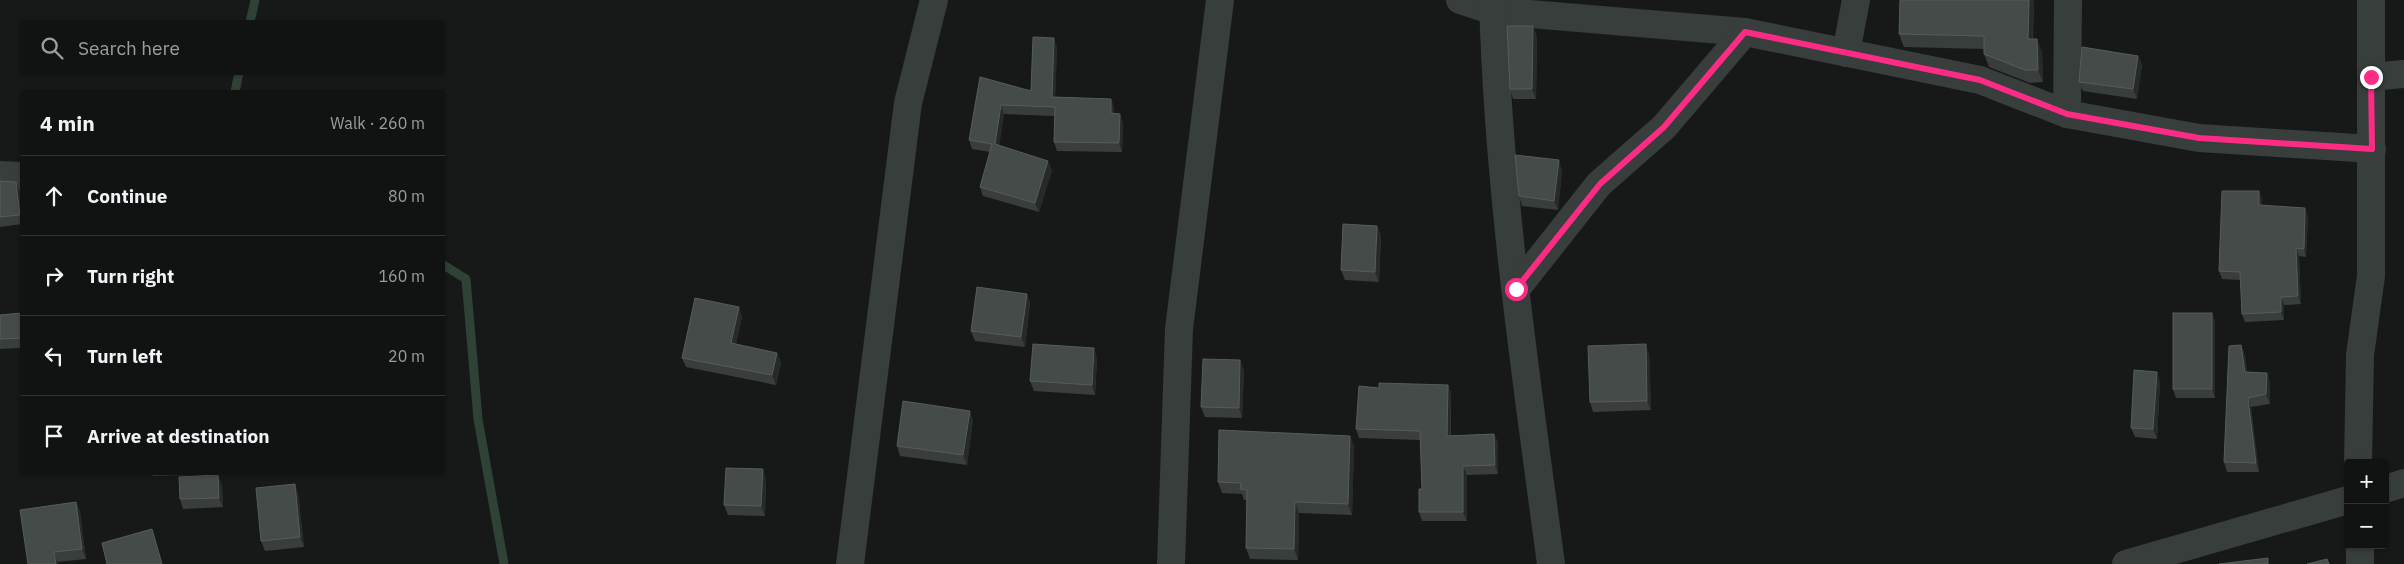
<!DOCTYPE html>
<html lang="en">
<head>
<meta charset="utf-8">
<style>
  body { margin:0; font-family:"IBM Plex Sans",sans-serif; background:#191c1b; color:#f1f3f6 }
  .controls { position:absolute; right:15px; bottom:15px; display:grid; overflow:hidden; border-radius:5px; box-shadow:0 1px 4px #0004 }
  .controls button { width:45px; height:45px; display:grid; place-items:center; padding:0; border:0; border-bottom:1px solid #303232; background:#101312; color:#f1f3f6; font:25px sans-serif }
  .stop { position:absolute; width:15px; height:15px; margin:-11px; border:4px solid #fc2c85; border-radius:50%; background:#fff }
  .stop.end { background:#fc2c85; border-color:#fff; box-shadow:0 1px 5px #0008 }
  .list { margin:0; padding:0; list-style:none }
  h2 { display:flex; justify-content:space-between; align-items:center; height:65px; margin:0; padding:0 20px; font-size:21px }
  h2 small { font-size:16px; font-weight:400; color:#9c9e9f }
  .list li { display:grid; grid-template-columns:32px 1fr auto; gap:15px; align-items:center; box-sizing:border-box; height:80px; padding:0 20px; border-top:1px solid #303232 }
  .list b { display:block; font-size:19px; white-space:nowrap }
  .list em { font-size:16px; font-style:normal; color:#9c9e9f }
  .icon { flex:none; width:28px; height:28px; fill:none; stroke:currentColor; stroke-width:2; stroke-linecap:round; stroke-linejoin:round }
  .map { position:relative; flex:none; width:2404px; height:564px; overflow:hidden }
  .search { position:absolute; background:#101312; box-shadow:0 1px 4px #0004; left:20px; top:20px; width:425px; height:55px; display:flex; align-items:center; gap:12px; box-sizing:border-box; padding:0 18px; border-radius:5px; color:#9c9e9f; font-size:19px }
  .panel { position:absolute; background:#101312; box-shadow:0 1px 4px #0004; left:20px; top:90px; width:425px; height:385px; border-radius:5px }
  .map>svg:first-child { display:block }
  .lines { fill:none; stroke-linecap:round; stroke-linejoin:round }
  .stream { stroke:#2f4236; stroke-width:9 }
  .street { stroke:#373e3c; stroke-width:28 }
  .wall { fill:#393e3d }
  .shaded-wall { fill:#262a29 }
  .building { fill:#454b49; stroke:#555d5a }
  .route { stroke:#fc2c85; stroke-width:6 }
</style>
</head>
<body>
<div class="map">
<svg width="2404" height="564" viewBox="0 0 2404 564">
  <rect width="100%" height="100%" fill="#161918"/>
  <g class="lines">
    <g class="stream">
      <polyline points="250,22 255,0"/>
      <polyline points="235,92 239,72"/>
      <polyline points="442,264 466,279 478,419 504,564"/>
    </g>
    <g class="street">
      <polyline points="1460,0 1494,11 1745,32 1980,80 2067,114 2199,138 2372,149"/>
      <path d="M1493,0C1498,189 1526,377 1551,564"/>
      <polyline points="1846,53 1856,0"/>
      <polyline points="2371,77 2404,74"/>
      <polyline points="2067,114 2068,0"/>
      <polyline points="0,175 22,176"/>
      <polyline points="1516,289 1599,184 1664,127 1745,32"/>
      <polyline points="2358,463 2360,355 2371,276 2371,0"/>
      <polyline points="2385,489 2404,483"/>
      <polyline points="2360,545 2360,564"/>
      <polyline points="850,564 908,103 934,0"/>
      <polyline points="1171,564 1179,329 1220,0"/>
      <polyline points="2126,564 2348,500"/>
    </g>
  </g>
  <g class="wall">
    <polygon points="1900,0 2034,0 2033,39 2042,52 2043,82 2030,83 1989,67 1984,54 1984,49 1904,47 1899,34"/>
    <polygon points="1537,36 1536,99 1513,99 1510,89"/>
    <polygon points="1057,47 1055,97 1111,99 1114,108 1114,113 1123,123 1122,152 1057,151 1054,142 1055,116 1004,114 999,145 1052,170 1039,212 983,196 980,187 990,152 972,149 969,140 980,77 1031,91"/>
    <polygon points="2138,56 2142,65 2137,99 2083,91 2079,82"/>
    <polygon points="1562,170 1558,210 1522,206 1519,196"/>
    <polygon points="0,181 16,182 20,192 22,215 22,224 0,227"/>
    <polygon points="2262,199 2262,205 2308,216 2306,257 2299,256 2301,304 2284,305 2284,320 2245,322 2242,314 2241,280 2222,279 2219,271"/>
    <polygon points="1377,226 1381,236 1379,282 1345,280 1341,270"/>
    <polygon points="1027,294 1030,303 1025,347 975,341 971,331"/>
    <polygon points="739,307 742,317 736,344 777,353 781,363 776,385 686,367 682,358"/>
    <polygon points="22,313 22,348 0,349 0,315"/>
    <polygon points="2212,313 2215,322 2215,398 2176,398 2173,389"/>
    <polygon points="2241,345 2245,355 2247,372 2267,373 2270,383 2270,404 2251,407 2259,472 2227,472 2224,462"/>
    <polygon points="1649,354 1651,410 1593,412 1590,402"/>
    <polygon points="1097,358 1095,395 1034,391 1030,381"/>
    <polygon points="1244,370 1242,418 1205,417 1201,407"/>
    <polygon points="2160,381 2157,439 2135,437 2131,428"/>
    <polygon points="1448,385 1451,394 1451,436 1494,434 1498,443 1498,474 1467,475 1467,521 1422,521 1419,512 1422,489 1420,440 1359,438 1356,429 1379,388"/>
    <polygon points="973,420 967,465 900,456 897,446"/>
    <polygon points="1350,436 1354,447 1352,515 1299,513 1298,560 1250,559 1246,548 1247,500 1244,500 1242,494 1222,493 1218,482"/>
    <polygon points="151,472 194,472 194,475 153,476"/>
    <polygon points="766,479 765,516 728,515 724,505"/>
    <polygon points="222,485 223,507 183,509 180,499"/>
    <polygon points="298,493 304,547 265,551 261,541"/>
    <polygon points="76,502 80,512 86,559 57,562 58,564 28,564"/>
  </g>
  <g class="shaded-wall">
    <polygon points="2029,0 2034,0 2032,52 2028,39"/>
    <polygon points="1533,26 1537,36 1536,99 1532,89"/>
    <polygon points="1054,38 1057,47 1055,106 1052,97"/>
    <polygon points="2037,39 2042,52 2043,82 2038,70"/>
    <polygon points="2138,56 2142,65 2137,99 2133,89"/>
    <polygon points="1111,99 1114,108 1114,122 1111,113"/>
    <polygon points="1001,105 1004,114 998,153 995,144"/>
    <polygon points="1120,114 1123,123 1122,152 1119,143"/>
    <polygon points="1559,160 1562,170 1558,210 1554,201"/>
    <polygon points="1048,161 1052,170 1039,212 1035,203"/>
    <polygon points="16,182 20,192 22,221 20,215"/>
    <polygon points="2259,191 2262,199 2262,213 2259,205"/>
    <polygon points="2305,208 2308,216 2306,257 2304,249"/>
    <polygon points="1377,226 1381,236 1379,282 1375,272"/>
    <polygon points="2296,248 2299,256 2301,304 2298,296"/>
    <polygon points="1027,294 1030,303 1025,347 1021,337"/>
    <polygon points="2281,297 2284,305 2284,320 2281,312"/>
    <polygon points="739,307 742,317 734,353 731,343"/>
    <polygon points="2212,313 2215,322 2215,398 2212,389"/>
    <polygon points="1646,344 1649,354 1651,410 1647,401"/>
    <polygon points="2241,345 2245,355 2248,382 2245,372"/>
    <polygon points="1094,348 1097,358 1095,395 1092,385"/>
    <polygon points="777,353 781,363 776,385 772,375"/>
    <polygon points="1240,360 1244,370 1242,418 1239,408"/>
    <polygon points="2157,372 2160,381 2157,439 2153,429"/>
    <polygon points="2267,373 2270,383 2270,404 2266,394"/>
    <polygon points="1448,385 1451,394 1450,445 1447,436"/>
    <polygon points="2248,398 2251,407 2259,472 2256,463"/>
    <polygon points="970,411 973,420 967,465 963,455"/>
    <polygon points="1494,434 1498,443 1498,474 1495,465"/>
    <polygon points="1350,436 1354,447 1352,515 1348,504"/>
    <polygon points="1463,466 1467,475 1467,521 1463,512"/>
    <polygon points="763,469 766,479 765,516 761,506"/>
    <polygon points="218,475 222,485 223,507 219,498"/>
    <polygon points="295,484 298,493 304,547 300,537"/>
    <polygon points="76,502 80,512 86,559 82,549"/>
    <polygon points="1295,502 1299,513 1298,560 1294,549"/>
    <polygon points="54,552 57,562 58,564 56,564"/>
  </g>
  <g class="building">
    <polygon points="1900,0 2029,0 2028,39 2037,39 2038,70 2025,70 1984,54 1984,36 1899,34"/>
    <polygon points="1507,26 1533,26 1532,89 1510,89"/>
    <polygon points="1033,37 1054,38 1052,97 1111,99 1111,113 1120,114 1119,143 1054,142 1055,107 1001,105 995,144 1048,161 1035,203 980,187 992,144 969,140 980,77 1031,91"/>
    <polygon points="2082,47 2138,56 2133,89 2079,82"/>
    <polygon points="1515,155 1559,160 1554,201 1519,196"/>
    <polygon points="0,181 16,182 20,215 0,217"/>
    <polygon points="2222,191 2259,191 2259,205 2305,208 2304,249 2296,248 2298,296 2281,297 2281,312 2242,314 2240,272 2219,271"/>
    <polygon points="1343,224 1377,226 1375,272 1341,270"/>
    <polygon points="977,287 1027,294 1021,337 971,331"/>
    <polygon points="695,298 739,307 731,343 777,353 772,375 682,358"/>
    <polygon points="22,313 22,338 0,339 0,315"/>
    <rect x="2173" y="313" width="39" height="76"/>
    <polygon points="1033,344 1094,348 1092,385 1030,381"/>
    <polygon points="1646,344 1647,401 1590,402 1588,346"/>
    <polygon points="2241,345 2245,372 2267,373 2266,394 2248,398 2256,463 2224,462 2229,346"/>
    <polygon points="1203,359 1240,360 1239,408 1201,407"/>
    <polygon points="2134,370 2157,372 2153,429 2131,428"/>
    <polygon points="1379,383 1448,385 1447,436 1494,434 1495,465 1463,466 1463,512 1419,512 1419,489 1422,489 1420,431 1356,429 1359,386 1379,388"/>
    <polygon points="903,401 970,411 963,455 897,446"/>
    <polygon points="1219,430 1350,436 1348,504 1295,502 1294,549 1246,548 1247,490 1240,489 1241,483 1218,482"/>
    <polygon points="726,468 763,469 761,506 724,505"/>
    <polygon points="218,475 219,498 180,499 179,477"/>
    <polygon points="295,484 300,537 261,541 256,488"/>
    <polygon points="76,502 82,549 54,552 56,564 28,564 20,510"/>
    <polygon points="152,529 162,564 107,564 102,543"/>
    <polygon points="2268,558 2268,564 2219,564"/>
    <polygon points="2327,559 2329,564 2307,564"/>
  </g>
  <g class="lines">
    <polyline class="route" points="1516,289 1600,184 1664,127 1745,32 1980,80 2067,114 2199,138 2372,149 2371,77"/>
  </g>
</svg>
<div class="controls">
<button>+</button>
<button>−</button>
</div>
<div class="stop" style="left:1516px;top:289px"></div>
<div class="stop end" style="left:2371px;top:77px"></div>
<div class="search"><svg class="icon" aria-label="search" viewBox="0 0 24 24"><circle cx="10" cy="10" r="6"/><path d="M15 15l6 6"/></svg>Search here</div>
<section class="panel">
<h2>4 min<small>Walk · 260 m</small></h2>
<ul class="list">
<li><svg class="icon" aria-label="ahead" viewBox="0 0 24 24"><path d="M12 20V5M6 11l6-6 6 6"/></svg><div><b>Continue</b></div><em>80 m</em></li>
<li><svg class="icon" aria-label="right" viewBox="0 0 24 24"><path d="M7 20v-9h11M14 6l5 5-5 5"/></svg><div><b>Turn right</b></div><em>160 m</em></li>
<li><svg class="icon" aria-label="left" viewBox="0 0 24 24"><path d="M17 20v-9H6M10 6l-5 5 5 5"/></svg><div><b>Turn left</b></div><em>20 m</em></li>
<li><svg class="icon" aria-label="arrive" viewBox="0 0 24 24"><path d="M6 21V4h12l-3 4 3 4H6"/></svg><div><b>Arrive at destination</b></div></li>
</ul>
</section>
</div>
</body>
</html>
